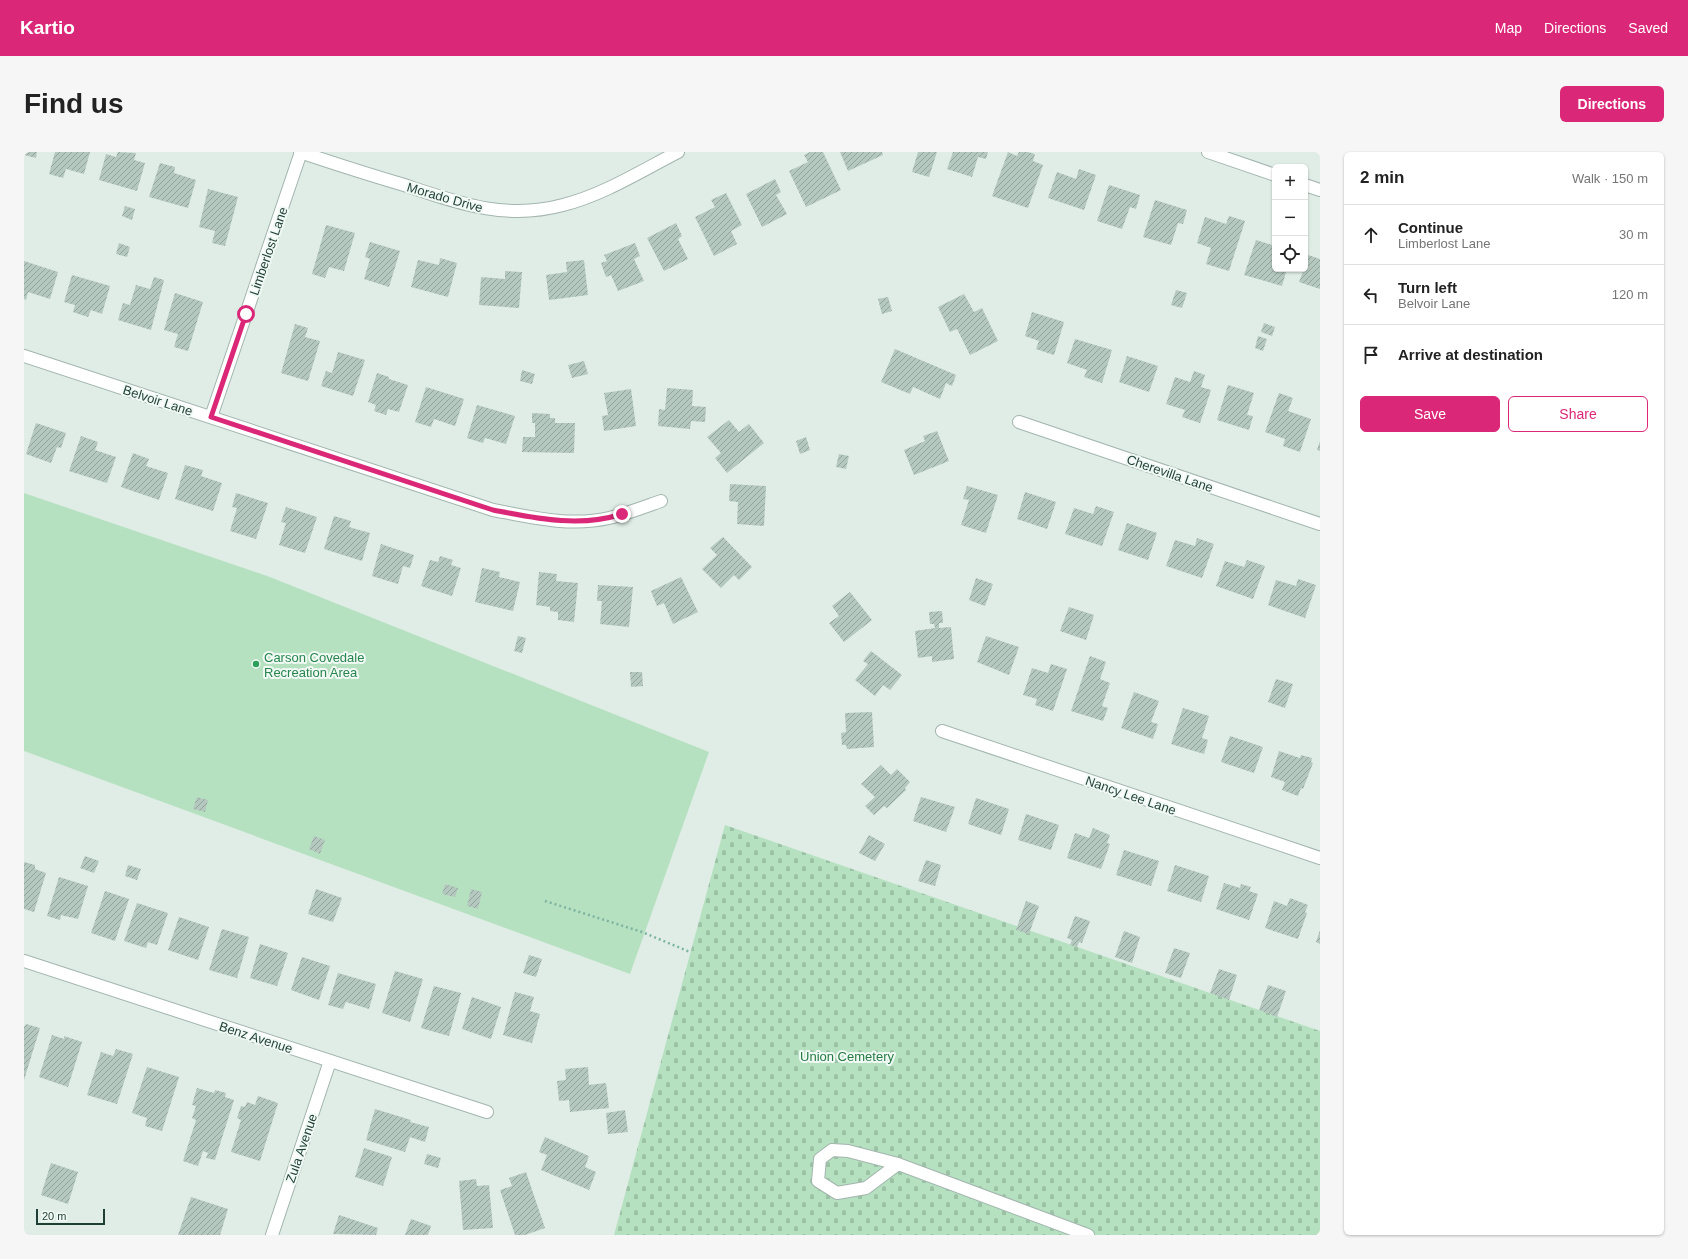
<!DOCTYPE html>
<html lang="en">
<head>
<meta charset="utf-8">
<style>
  body { margin:0; font-family:Helvetica,sans-serif; background:#f6f6f6; color:#222 }
  .controls { position:absolute; right:12px; top:12px; display:grid; overflow:hidden; border-radius:6px; box-shadow:0 1px 3px #0004 }
  .controls button { width:36px; height:36px; display:grid; place-items:center; padding:0; border:0; border-bottom:1px solid #e0e0e0; background:#fff; color:#222; font:20px sans-serif }
  .scale { position:absolute; left:12px; bottom:10px; width:69px; box-sizing:border-box; padding-left:4px; border:2px solid #1f3f36; border-top:0; font-size:11px; line-height:14px; white-space:nowrap; color:#1f3f36; -webkit-text-stroke:3px #f1f9f5; paint-order:stroke }
  .stop { position:absolute; width:12px; height:12px; margin:-9px; border:3px solid #db2777; border-radius:50%; background:#fff }
  .stop.end { background:#db2777; border-color:#fff; box-shadow:0 1px 4px #0008 }
  .list { margin:0; padding:0; list-style:none }
  h2 { display:flex; justify-content:space-between; align-items:center; height:52px; margin:0; padding:0 16px; font-size:17px }
  h2 small { font-size:13px; font-weight:400; color:#767676 }
  .list li { display:grid; grid-template-columns:26px 1fr auto; gap:12px; align-items:center; box-sizing:border-box; height:60px; padding:0 16px; border-top:1px solid #e0e0e0 }
  .list b { display:block; font-size:15px; white-space:nowrap }
  .list p { margin:0; font-size:13px; white-space:nowrap; color:#767676 }
  .list em { font-size:13px; font-style:normal; color:#767676 }
  .actions { display:flex; gap:8px; padding:12px 16px }
  .actions a { flex:1; padding:9px 0; border:1px solid #db2777; border-radius:6px; text-align:center; font-size:14px; color:#db2777 }
  .actions .main { background:#db2777; color:#fff }
  .icon { flex:none; width:22px; height:22px; fill:none; stroke:currentColor; stroke-width:2; stroke-linecap:round; stroke-linejoin:round }
  .map { position:relative; flex:none; width:1296px; height:1083px; overflow:hidden; border-radius:6px }
  header { display:flex; align-items:center; gap:24px; box-sizing:border-box; height:56px; padding:0 20px; background:#db2777; color:#fff }
  header strong { font-size:19px }
  nav { display:flex; gap:22px; margin-inline-start:auto; font-size:14px }
  .intro { display:flex; align-items:center; justify-content:space-between; box-sizing:border-box; height:96px; padding:0 24px }
  h1 { margin:0; font-size:28px }
  .button { padding:10px 18px; border-radius:6px; background:#db2777; color:#fff; font-size:14px; font-weight:700 }
  main { display:flex; gap:24px; padding:0 24px }
  aside { flex:1; background:#fff; border-radius:6px; box-shadow:0 1px 3px #0004 }
  .map>svg:first-child { display:block }
  .cemetery { fill:url(#cemetery-stones) }
  .pitch { fill:#b6e1c0 }
  .building { fill:url(#building-hatch) }
  .lines { fill:none; stroke-linecap:round; stroke-linejoin:round }
  .minor-casing { stroke:#a2b5ae; stroke-width:14 }
  .path { stroke:#7db4a1; stroke-width:2.5; stroke-dasharray:2 3; stroke-linecap:butt }
  .minor { stroke:#fff; stroke-width:12 }
  .route { stroke:#db2777; stroke-width:5 }
  .leisure-dot { fill:#2e9e5b; stroke:#f1f9f5; stroke-width:1.5 }
  .labels { text-anchor:middle; stroke-width:4; stroke-linejoin:round; paint-order:stroke }
  .street-label { font-size:13px; fill:#1f3f36; stroke:#f1f9f5 }
  .leisure-label { font-size:13px; fill:#27864d; stroke:#f1f9f5; text-anchor:start }
  .park-label { font-size:13px; fill:#247b43; stroke:#f1f9f5 }
</style>
</head>
<body>
<header>
<strong>Kartio</strong>
<nav><a>Map</a><a>Directions</a><a>Saved</a></nav>
</header>
<div class="intro"><h1>Find us</h1><a class="button">Directions</a></div>
<main>
<div class="map">
<svg width="1296" height="1083" viewBox="0 0 1296 1083">
  <defs>
    <pattern id="cemetery-stones" width="16" height="16" patternUnits="userSpaceOnUse"><rect width="16" height="16" fill="#b6e1c0"/><path d="M2 7V4a2 2 0 0 1 4 0v3zM10 15v-3a2 2 0 0 1 4 0v3z" fill="#9cc2a6"/></pattern>
    <pattern id="building-hatch" width="6" height="6" patternUnits="userSpaceOnUse"><rect width="6" height="6" fill="#b5c8c0"/><path d="M-1 1l2-2M0 6l6-6M5 7l2-2" fill="none" stroke="#93a49d"/></pattern>
  </defs>
  <rect width="100%" height="100%" fill="#e0ede7"/>
  <polygon class="cemetery" points="701,673 1296,879 1296,1083 590,1083"/>
  <polygon class="pitch" points="0,341 246,425 685,600 606,822 0,599"/>
  <g class="building">
    <polygon points="0,0 13,0 12,6 0,3"/>
    <polygon points="31,0 66,0 60,22 42,17 39,26 25,22"/>
    <polygon points="94,0 112,1 110,8 121,11 113,39 75,28 82,2 92,5"/>
    <polygon points="786,0 799,0 817,38 782,55 765,19 784,10 780,3"/>
    <polygon points="816,0 858,0 859,3 824,19"/>
    <polygon points="894,0 913,0 905,25 888,20"/>
    <polygon points="929,0 964,0 962,7 954,5 948,25 923,17"/>
    <polygon points="984,0 993,4 995,0 1004,0 1011,2 1009,9 1019,13 1004,56 968,44"/>
    <polygon points="136,11 151,15 150,21 172,28 164,56 125,45"/>
    <polygon points="1055,17 1072,23 1060,58 1024,46 1033,20 1052,27"/>
    <polygon points="751,27 757,40 752,43 763,62 738,75 722,42"/>
    <polygon points="1085,33 1116,43 1112,57 1106,55 1098,77 1073,69"/>
    <polygon points="184,37 214,45 201,94 188,91 191,79 175,75"/>
    <polygon points="702,41 718,73 707,79 713,92 690,104 671,65 691,55 687,48"/>
    <polygon points="1131,48 1163,58 1159,72 1154,71 1147,93 1119,85"/>
    <polygon points="101,54 111,57 108,68 98,64"/>
    <polygon points="1205,64 1221,69 1205,119 1182,112 1187,96 1173,91 1181,65 1202,72"/>
    <polygon points="652,71 658,84 654,87 664,107 640,119 623,86"/>
    <polygon points="302,73 331,81 320,119 305,115 301,126 288,122"/>
    <polygon points="1232,88 1251,94 1251,117 1263,117 1258,134 1220,123"/>
    <polygon points="346,90 376,99 365,135 340,127 346,107 341,105"/>
    <polygon points="95,91 106,95 103,105 92,102"/>
    <polygon points="611,91 616,104 610,107 620,129 594,139 587,123 582,125 577,111 583,109 580,103"/>
    <polygon points="1284,103 1296,107 1296,137 1275,130 1280,117 1281,117"/>
    <polygon points="416,106 433,111 424,145 387,135 394,108 415,113"/>
    <polygon points="560,108 564,143 525,148 522,123 543,120 542,110"/>
    <polygon points="0,109 34,120 26,147 4,140 2,148 0,147"/>
    <polygon points="481,119 498,120 495,156 455,153 457,125 481,127"/>
    <polygon points="48,123 86,134 78,162 67,158 64,165 49,160 51,153 40,150"/>
    <polygon points="130,125 140,128 127,178 94,168 99,151 106,153 112,133 126,137"/>
    <polygon points="1152,138 1163,141 1158,156 1147,153"/>
    <polygon points="151,141 179,150 164,199 150,195 154,182 140,178"/>
    <polygon points="940,142 950,160 958,156 974,189 946,203 933,177 926,180 914,155"/>
    <polygon points="864,145 868,159 858,162 854,147"/>
    <polygon points="1008,160 1040,170 1030,203 1012,197 1015,189 1001,184"/>
    <polygon points="1240,171 1251,175 1248,184 1237,180"/>
    <polygon points="271,172 284,176 281,185 296,189 284,229 257,221"/>
    <polygon points="1234,184 1243,187 1239,199 1231,196"/>
    <polygon points="1051,187 1088,198 1078,231 1060,225 1063,218 1043,211"/>
    <polygon points="871,197 932,223 928,234 922,231 916,247 889,235 886,242 857,230"/>
    <polygon points="314,200 341,208 329,244 297,234 302,219 308,221"/>
    <polygon points="1103,204 1134,214 1125,240 1095,230"/>
    <polygon points="560,209 564,222 548,226 544,213"/>
    <polygon points="498,218 511,222 508,232 496,229"/>
    <polygon points="1170,219 1181,223 1177,235 1187,238 1176,271 1158,265 1161,258 1142,252 1151,225 1166,230"/>
    <polygon points="353,221 365,225 365,227 384,233 375,260 364,257 362,263 350,259 352,253 344,250"/>
    <polygon points="1204,233 1230,241 1223,263 1229,264 1225,278 1193,268"/>
    <polygon points="402,235 440,247 431,274 410,267 407,275 391,270"/>
    <polygon points="643,236 669,238 668,254 682,255 681,270 667,269 666,277 634,274 635,257 641,258"/>
    <polygon points="607,237 612,274 580,279 578,264 584,263 580,241"/>
    <polygon points="1255,241 1269,246 1264,259 1287,267 1276,300 1259,294 1261,287 1241,280"/>
    <polygon points="453,253 491,264 482,292 461,286 459,291 443,286"/>
    <polygon points="508,261 526,262 526,266 531,266 531,271 551,271 550,301 498,300 499,285 511,285 511,271 508,271"/>
    <polygon points="705,268 715,280 725,272 740,291 703,321 691,306 697,301 683,285"/>
    <polygon points="12,271 42,281 37,296 33,295 27,311 2,302"/>
    <polygon points="913,279 925,309 890,323 880,298 901,289 899,284"/>
    <polygon points="57,284 74,290 71,298 92,305 83,331 45,319"/>
    <polygon points="782,285 786,298 776,302 772,289"/>
    <polygon points="1296,289 1296,299 1293,298"/>
    <polygon points="109,301 125,307 122,314 144,321 135,348 97,335"/>
    <polygon points="815,302 825,304 822,317 812,315"/>
    <polygon points="161,313 179,318 177,324 198,331 189,359 151,347"/>
    <polygon points="706,332 742,334 740,374 713,372 714,350 705,349"/>
    <polygon points="943,334 974,343 962,381 937,373 945,348 939,347"/>
    <polygon points="1001,340 1032,350 1023,377 993,367"/>
    <polygon points="212,341 244,351 232,387 206,379 213,356 208,355"/>
    <polygon points="1072,354 1090,360 1078,394 1041,382 1050,356 1069,362"/>
    <polygon points="262,355 293,365 281,401 255,393 262,371 257,370"/>
    <polygon points="310,364 327,369 325,375 346,381 338,409 300,397"/>
    <polygon points="1103,371 1133,381 1124,408 1094,398"/>
    <polygon points="699,385 728,415 715,428 710,423 697,436 678,417 693,403 686,396"/>
    <polygon points="1173,386 1190,392 1178,426 1142,414 1151,388 1171,394"/>
    <polygon points="357,392 390,403 386,416 379,414 374,432 348,424"/>
    <polygon points="416,404 429,408 427,413 437,416 428,444 397,434 406,408 414,410"/>
    <polygon points="1223,408 1241,414 1229,447 1192,434 1201,409 1220,415"/>
    <polygon points="458,416 476,420 475,425 496,430 489,459 451,450"/>
    <polygon points="515,420 533,422 532,429 554,431 550,470 534,468 534,460 526,459 526,455 512,453"/>
    <polygon points="657,425 674,460 649,472 640,451 633,454 627,439"/>
    <polygon points="952,426 969,432 961,454 945,448"/>
    <polygon points="1274,427 1292,433 1281,466 1244,453 1252,428 1272,434"/>
    <polygon points="574,433 609,435 605,475 576,472 578,449 573,449"/>
    <polygon points="826,440 848,468 820,490 805,471 815,464 808,454"/>
    <polygon points="1045,455 1070,463 1062,488 1036,479"/>
    <polygon points="918,459 919,471 915,471 915,476 927,475 930,507 908,510 908,504 894,506 891,479 911,476 910,472 906,472 905,460"/>
    <polygon points="494,484 502,486 498,501 490,499"/>
    <polygon points="962,484 995,495 985,523 953,510"/>
    <polygon points="847,499 878,523 866,538 859,533 851,544 831,528 844,512 839,509"/>
    <polygon points="1066,504 1082,510 1076,527 1086,531 1078,554 1084,556 1079,569 1047,559"/>
    <polygon points="1027,512 1043,517 1029,559 1011,553 1013,547 999,543 1008,516 1024,521"/>
    <polygon points="606,520 618,520 619,534 607,535"/>
    <polygon points="1252,527 1269,532 1261,556 1244,550"/>
    <polygon points="1110,540 1135,549 1127,570 1134,572 1129,587 1097,576"/>
    <polygon points="1159,556 1185,564 1178,586 1184,588 1180,602 1147,592"/>
    <polygon points="848,560 850,595 823,597 822,593 818,593 817,581 822,580 821,561"/>
    <polygon points="1206,584 1239,595 1230,621 1197,610"/>
    <polygon points="1255,599 1276,606 1277,603 1288,606 1287,610 1289,611 1279,637 1277,636 1274,644 1258,638 1261,630 1247,625"/>
    <polygon points="857,613 867,623 873,617 886,630 881,636 882,638 863,656 860,654 850,663 841,654 851,645 837,632"/>
    <polygon points="173,645 184,648 181,660 169,657"/>
    <polygon points="897,645 931,655 922,680 889,669"/>
    <polygon points="952,646 985,657 977,683 944,672"/>
    <polygon points="1002,662 1035,673 1027,698 994,688"/>
    <polygon points="1069,676 1086,683 1083,691 1086,692 1077,717 1043,706 1051,681 1065,686"/>
    <polygon points="845,683 861,692 851,709 835,701"/>
    <polygon points="290,684 301,688 296,702 285,697"/>
    <polygon points="1100,698 1135,709 1127,734 1092,723"/>
    <polygon points="61,704 75,709 70,721 56,716"/>
    <polygon points="902,708 917,713 911,734 894,729"/>
    <polygon points="0,710 11,713 11,717 22,721 10,760 0,757"/>
    <polygon points="104,713 117,717 113,728 101,724"/>
    <polygon points="1151,713 1185,724 1177,750 1143,739"/>
    <polygon points="35,725 64,734 54,767 37,763 36,768 23,764"/>
    <polygon points="1200,731 1216,736 1217,732 1227,735 1225,739 1234,742 1225,768 1192,757"/>
    <polygon points="421,732 434,736 431,745 418,742"/>
    <polygon points="292,737 318,746 309,770 284,762"/>
    <polygon points="447,737 458,740 454,757 443,754"/>
    <polygon points="81,739 105,747 91,789 67,781"/>
    <polygon points="1266,746 1284,753 1281,760 1283,761 1274,787 1241,776 1250,749 1263,754"/>
    <polygon points="1002,749 1015,754 1005,782 992,778"/>
    <polygon points="113,751 144,761 133,793 124,790 122,796 100,789"/>
    <polygon points="1051,764 1066,769 1058,791 1055,790 1053,795 1046,793 1048,788 1043,786"/>
    <polygon points="155,765 185,775 174,808 144,798"/>
    <polygon points="198,777 225,785 213,826 185,818"/>
    <polygon points="1296,778 1296,792 1292,790"/>
    <polygon points="1100,779 1116,785 1108,811 1091,805"/>
    <polygon points="236,792 264,801 253,834 226,826"/>
    <polygon points="1150,796 1166,801 1157,826 1141,821"/>
    <polygon points="505,803 518,807 512,825 499,821"/>
    <polygon points="278,805 306,814 295,848 267,838"/>
    <polygon points="1195,817 1213,823 1205,848 1186,841"/>
    <polygon points="371,819 399,827 386,870 358,861"/>
    <polygon points="314,821 352,832 345,857 322,850 319,857 304,853"/>
    <polygon points="1244,833 1262,839 1253,865 1235,858"/>
    <polygon points="410,834 437,841 425,884 397,876"/>
    <polygon points="491,840 510,845 506,859 516,862 508,891 479,883"/>
    <polygon points="448,845 477,855 467,887 438,877"/>
    <polygon points="2,872 16,876 0,928 0,875"/>
    <polygon points="28,883 40,887 40,884 58,890 44,935 15,925"/>
    <polygon points="92,897 109,902 93,952 63,943 77,900 89,904"/>
    <polygon points="123,915 155,925 138,979 121,974 123,966 108,961"/>
    <polygon points="564,915 565,933 582,931 585,956 546,960 545,948 535,949 533,929 542,928 541,917"/>
    <polygon points="173,936 190,941 191,938 202,941 201,945 210,948 191,1008 182,1006 184,1001 179,999 174,1014 159,1009 172,968 168,966 172,954 168,953"/>
    <polygon points="234,944 254,951 236,1009 207,1000 217,968 213,966 217,954 221,955 223,950 231,953"/>
    <polygon points="351,957 387,968 386,970 405,975 401,990 386,985 381,1000 342,988"/>
    <polygon points="601,958 604,980 584,982 582,961"/>
    <polygon points="521,985 565,1004 561,1015 572,1020 565,1038 517,1018 523,1003 515,1000"/>
    <polygon points="340,996 368,1005 359,1034 331,1025"/>
    <polygon points="403,1002 417,1006 414,1016 400,1012"/>
    <polygon points="27,1011 54,1020 44,1052 17,1043"/>
    <polygon points="502,1020 521,1076 501,1083 491,1083 476,1038 488,1034 485,1026"/>
    <polygon points="452,1027 453,1034 465,1033 469,1076 439,1078 435,1029"/>
    <polygon points="167,1045 204,1057 196,1083 154,1083"/>
    <polygon points="315,1063 354,1076 352,1083 309,1082"/>
    <polygon points="387,1067 407,1074 404,1083 381,1083"/>
  </g>
  <g class="lines">
    <g class="minor-casing">
      <g id="minor">
        <path d="M276,0C309,11 343,22 377,32C432,50 480,69 539,53C579,43 617,19 654,0"/>
        <polyline points="1184,0 1251,23"/>
        <polyline points="1281,33 1296,38"/>
        <path d="M0,204L469,358C506,365 546,375 585,366C602,362 620,355 637,349"/>
        <polyline points="187,265 277,0"/>
        <polyline points="995,270 1296,372"/>
        <polyline points="918,579 1296,706"/>
        <polyline points="0,809 463,960"/>
        <polyline points="874,1012 842,1036 813,1041 794,1029 796,1007 808,998 824,999 874,1012 1064,1083"/>
        <polyline points="248,1083 306,909"/>
      </g>
    </g>
    <polyline class="path" points="521,749 618,780 666,800"/>
    <use href="#minor" class="minor"/>
  </g>
  <g class="lines">
    <path class="route" d="M222,162L187,265L469,358C511,366 555,376 598,362"/>
  </g>
  <circle class="leisure-dot" cx="232" cy="512" r="4"/>
  <g class="labels">
    <g class="street-label">
      <text transform="translate(421 45) rotate(16)" y="5">Morado Drive</text>
      <text transform="translate(244 99) rotate(-71)" y="5">Limberlost Lane</text>
      <text transform="translate(134 248) rotate(18)" y="5">Belvoir Lane</text>
      <text transform="translate(1146 321) rotate(19)" y="5">Cherevilla Lane</text>
      <text transform="translate(1107 643) rotate(19)" y="5">Nancy Lee Lane</text>
      <text transform="translate(232 885) rotate(18)" y="5">Benz Avenue</text>
      <text transform="translate(277 996) rotate(-71)" y="5">Zula Avenue</text>
    </g>
    <g class="leisure-label">
      <text x="240" y="510">Carson Covedale<tspan x="240" dy="15">Recreation Area</tspan></text>
    </g>
    <g class="park-label">
      <text x="823" y="909">Union Cemetery</text>
    </g>
  </g>
</svg>
<div class="controls">
<button>+</button>
<button>−</button>
<button><svg class="icon" aria-label="locate" viewBox="0 0 24 24"><circle cx="12" cy="12" r="6"/><path d="M12 2v4M12 18v4M2 12h4M18 12h4"/></svg></button>
</div>
<div class="scale">20 m</div>
<div class="stop" style="left:222px;top:162px"></div>
<div class="stop end" style="left:598px;top:362px"></div>
</div>
<aside>
<h2>2 min<small>Walk · 150 m</small></h2>
<ul class="list">
<li><svg class="icon" aria-label="ahead" viewBox="0 0 24 24"><path d="M12 20V5M6 11l6-6 6 6"/></svg><div><b>Continue</b><p>Limberlost Lane</p></div><em>30 m</em></li>
<li><svg class="icon" aria-label="left" viewBox="0 0 24 24"><path d="M17 20v-9H6M10 6l-5 5 5 5"/></svg><div><b>Turn left</b><p>Belvoir Lane</p></div><em>120 m</em></li>
<li><svg class="icon" aria-label="arrive" viewBox="0 0 24 24"><path d="M6 21V4h12l-3 4 3 4H6"/></svg><div><b>Arrive at destination</b></div></li>
</ul>
<div class="actions"><a class="main">Save</a><a>Share</a></div>
</aside>
</main>
</body>
</html>
